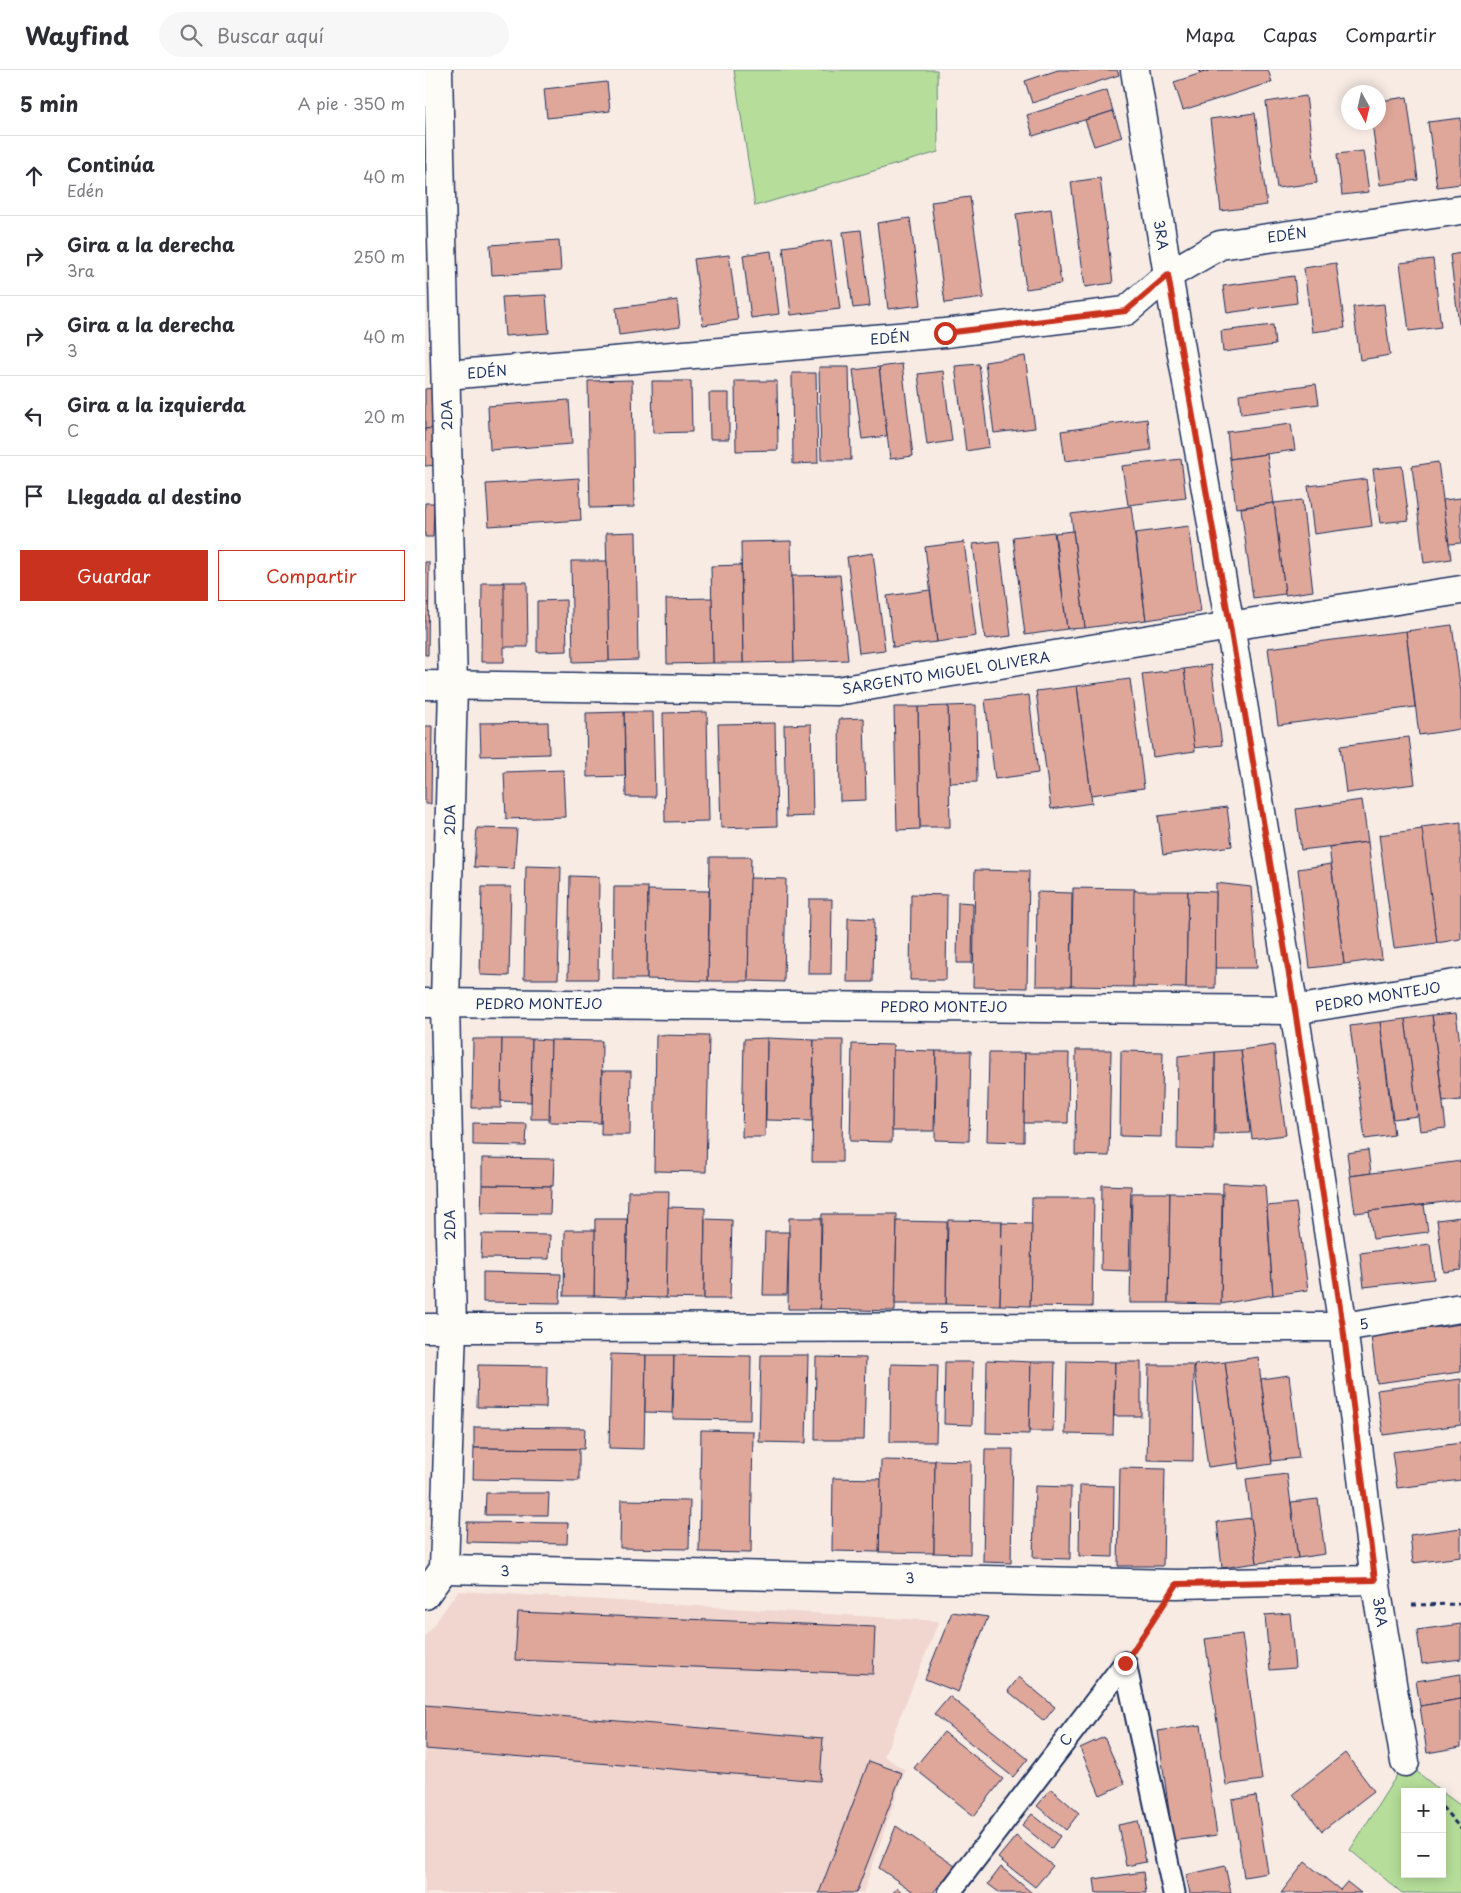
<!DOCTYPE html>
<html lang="es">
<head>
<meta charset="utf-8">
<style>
  body { margin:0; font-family:"Playpen Sans",sans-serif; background:#f7f7f7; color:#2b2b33 }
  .controls { position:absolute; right:15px; bottom:15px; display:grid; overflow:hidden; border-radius:0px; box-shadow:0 2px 12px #0003 }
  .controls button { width:45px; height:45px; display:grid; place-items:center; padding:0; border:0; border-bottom:1px solid #e1e1e2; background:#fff; color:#2b2b33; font:25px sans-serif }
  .compass { position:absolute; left:916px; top:15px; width:45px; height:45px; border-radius:50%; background:#fff; box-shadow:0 2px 12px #0003; rotate:172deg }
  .stop { position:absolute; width:15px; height:15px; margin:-11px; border:4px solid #c8321e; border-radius:50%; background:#fff }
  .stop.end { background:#c8321e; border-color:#fff; box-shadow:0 1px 5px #0008 }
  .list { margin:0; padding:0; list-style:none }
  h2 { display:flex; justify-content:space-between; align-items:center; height:65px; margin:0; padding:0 20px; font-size:21px }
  h2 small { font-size:16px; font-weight:400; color:#7c7c81 }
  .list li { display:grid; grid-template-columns:32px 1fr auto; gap:15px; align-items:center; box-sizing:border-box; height:80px; padding:0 20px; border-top:1px solid #e1e1e2 }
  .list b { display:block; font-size:19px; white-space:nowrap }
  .list p { margin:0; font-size:16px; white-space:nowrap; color:#7c7c81 }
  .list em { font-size:16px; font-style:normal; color:#7c7c81 }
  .actions { display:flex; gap:10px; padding:15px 20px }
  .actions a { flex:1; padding:11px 0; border:1px solid #c8321e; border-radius:0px; text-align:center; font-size:18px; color:#c8321e }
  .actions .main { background:#c8321e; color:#fff }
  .icon { flex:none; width:28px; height:28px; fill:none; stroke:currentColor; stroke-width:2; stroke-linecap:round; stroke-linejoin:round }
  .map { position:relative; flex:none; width:1036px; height:1823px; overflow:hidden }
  header { display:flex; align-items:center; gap:30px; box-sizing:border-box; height:70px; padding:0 25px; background:#fff; border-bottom:1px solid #e1e1e2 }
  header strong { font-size:24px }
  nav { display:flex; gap:28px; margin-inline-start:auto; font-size:18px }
  .search { width:350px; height:45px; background:#f7f7f7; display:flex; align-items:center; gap:12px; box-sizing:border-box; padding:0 18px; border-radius:28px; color:#7c7c81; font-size:19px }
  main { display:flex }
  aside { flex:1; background:#fff }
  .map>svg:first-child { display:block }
  .built { fill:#f0d6ce }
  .green { fill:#b6de9a; stroke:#68867c }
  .building { fill:#dfa69a; stroke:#1b2f5e }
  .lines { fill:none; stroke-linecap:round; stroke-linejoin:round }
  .service-casing { stroke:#1b2f5e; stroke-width:25 }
  .minor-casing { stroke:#1b2f5e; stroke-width:31 }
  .tertiary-casing { stroke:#1b2f5e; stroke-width:31 }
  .path { stroke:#1b2f5e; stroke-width:3; stroke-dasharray:5 4; stroke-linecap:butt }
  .service { stroke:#fdfcf7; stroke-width:21 }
  .minor { stroke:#fdfcf7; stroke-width:28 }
  .tertiary { stroke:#fdfcf7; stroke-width:28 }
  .route { stroke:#c8321e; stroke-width:6 }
  .labels { text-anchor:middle; stroke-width:4; stroke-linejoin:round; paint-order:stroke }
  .street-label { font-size:14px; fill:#1b2f5e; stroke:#fdfcf7 }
</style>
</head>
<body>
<header>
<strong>Wayfind</strong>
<div class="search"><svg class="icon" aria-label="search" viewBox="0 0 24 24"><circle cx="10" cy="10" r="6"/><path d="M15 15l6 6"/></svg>Buscar aquí</div>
<nav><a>Mapa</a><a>Capas</a><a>Compartir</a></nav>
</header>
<main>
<aside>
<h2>5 min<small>A pie · 350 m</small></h2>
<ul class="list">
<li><svg class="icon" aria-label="ahead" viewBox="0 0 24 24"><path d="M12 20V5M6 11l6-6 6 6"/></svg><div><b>Continúa</b><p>Edén</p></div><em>40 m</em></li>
<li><svg class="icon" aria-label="right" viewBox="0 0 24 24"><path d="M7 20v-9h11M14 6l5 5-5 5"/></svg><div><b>Gira a la derecha</b><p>3ra</p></div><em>250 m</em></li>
<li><svg class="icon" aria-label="right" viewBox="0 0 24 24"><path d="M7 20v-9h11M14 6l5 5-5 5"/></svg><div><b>Gira a la derecha</b><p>3</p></div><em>40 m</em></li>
<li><svg class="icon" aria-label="left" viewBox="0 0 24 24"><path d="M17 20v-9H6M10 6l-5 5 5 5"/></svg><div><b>Gira a la izquierda</b><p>C</p></div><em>20 m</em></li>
<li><svg class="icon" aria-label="arrive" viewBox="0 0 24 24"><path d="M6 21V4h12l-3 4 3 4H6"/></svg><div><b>Llegada al destino</b></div></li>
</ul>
<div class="actions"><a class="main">Guardar</a><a>Compartir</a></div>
</aside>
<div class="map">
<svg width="1036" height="1823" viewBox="0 0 1036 1823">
  <rect width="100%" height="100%" fill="#f7ebe4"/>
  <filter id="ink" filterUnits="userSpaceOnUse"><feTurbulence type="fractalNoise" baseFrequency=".02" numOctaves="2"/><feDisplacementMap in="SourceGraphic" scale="10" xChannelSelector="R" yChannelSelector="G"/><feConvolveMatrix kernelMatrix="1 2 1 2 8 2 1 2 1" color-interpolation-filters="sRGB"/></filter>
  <g filter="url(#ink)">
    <polygon class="built" points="33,1521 514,1551 459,1686 480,1700 438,1823 0,1823 0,1567"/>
    <g class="green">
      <polygon points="309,0 512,0 513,82 330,136"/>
      <polygon points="980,1692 1017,1722 980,1722 980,1804 1017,1804 1017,1722 1036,1736 1036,1823 977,1823 925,1780"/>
    </g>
    <g class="building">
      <polygon points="633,0 692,0 694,5 607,33 600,11"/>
      <polygon points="774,0 786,0 775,4"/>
      <polygon points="786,0 843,0 847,12 758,40 749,12"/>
      <polygon points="182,12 185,41 122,48 119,19"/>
      <polygon points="682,20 688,41 608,66 602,45"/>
      <polygon points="881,26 892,113 852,118 841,32"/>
      <polygon points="982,27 993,110 955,115 947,52 954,52 954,31"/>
      <polygon points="688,41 697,67 669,76 660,50"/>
      <polygon points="830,43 842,135 796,141 785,49"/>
      <polygon points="1036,48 1036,114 1012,117 1003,52"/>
      <polygon points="938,81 944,122 917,125 912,84"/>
      <polygon points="675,108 688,213 660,217 646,112"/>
      <polygon points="545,127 559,228 520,233 506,132"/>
      <polygon points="626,139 636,214 601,219 591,144"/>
      <polygon points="485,148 496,235 463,239 452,153"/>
      <polygon points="436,160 445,236 428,238 418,162"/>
      <polygon points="134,170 136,201 67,205 65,175"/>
      <polygon points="406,170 415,239 366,245 358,177"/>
      <polygon points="346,181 354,244 326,248 318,185"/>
      <polygon points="1036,183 1036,253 1034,254 1025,185"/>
      <polygon points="304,185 313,250 278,255 269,189"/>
      <polygon points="1008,189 1016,257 984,261 975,193"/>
      <polygon points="911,193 920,258 887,262 879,198"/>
      <polygon points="869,206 872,233 802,243 798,216"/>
      <polygon points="121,225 124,263 80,266 77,227"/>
      <polygon points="252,230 255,257 194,265 191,238"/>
      <polygon points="959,234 965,285 935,290 928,237"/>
      <polygon points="848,255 850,275 798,282 796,261"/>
      <polygon points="600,286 610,358 569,363 560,292"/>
      <polygon points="477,294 488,386 465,389 454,297"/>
      <polygon points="554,294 564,377 541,381 530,296"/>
      <polygon points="394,297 424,297 426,390 396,390"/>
      <polygon points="454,297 462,366 437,369 428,300"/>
      <polygon points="518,301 527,371 502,375 493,304"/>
      <polygon points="367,303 391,303 393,393 368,394"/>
      <polygon points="207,310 209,437 165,438 163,311"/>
      <polygon points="227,311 266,311 267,362 228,363"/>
      <polygon points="310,311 352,311 353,380 311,381"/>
      <polygon points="891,314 894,334 816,344 814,324"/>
      <polygon points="8,318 10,358 0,359 0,319"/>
      <polygon points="284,323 304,323 304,369 285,369"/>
      <polygon points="144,330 147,374 65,380 63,336"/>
      <polygon points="722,349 726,380 640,391 636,361"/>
      <polygon points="866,354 870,380 805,389 802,362"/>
      <polygon points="10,358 13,395 0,396 0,359"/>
      <polygon points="842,384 849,433 811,438 805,389"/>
      <polygon points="756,389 761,428 703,435 697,396"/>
      <polygon points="1013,392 1026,489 999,493 987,396"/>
      <polygon points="977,396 984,450 955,453 948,399"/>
      <polygon points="154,408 156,450 64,456 61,414"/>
      <polygon points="941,409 947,456 889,464 883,416"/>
      <polygon points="1036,428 1036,473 1024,474 1018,430"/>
      <polygon points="877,430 888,521 860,525 849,433"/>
      <polygon points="0,433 9,433 8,467 0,467"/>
      <polygon points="849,433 860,524 828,528 816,438"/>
      <polygon points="706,436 721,550 660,558 646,444"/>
      <polygon points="764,456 776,542 721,550 710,463"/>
      <polygon points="648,461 660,558 642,559 630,463"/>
      <polygon points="211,462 213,590 184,591 181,463"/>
      <polygon points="629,462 642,559 600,565 588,467"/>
      <polygon points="366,471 369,592 318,593 316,472"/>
      <polygon points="574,471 586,566 560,569 548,474"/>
      <polygon points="539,472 551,566 512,572 500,477"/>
      <polygon points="448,483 460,580 434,583 422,487"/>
      <polygon points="146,491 182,491 184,591 148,592"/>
      <polygon points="0,492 4,492 3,585 0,585"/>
      <polygon points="316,495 318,593 288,593 286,496"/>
      <polygon points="415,505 423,590 369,592 367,506"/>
      <polygon points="77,512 102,512 103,577 78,577"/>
      <polygon points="57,513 79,513 79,592 56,592"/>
      <polygon points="505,520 512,572 468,577 462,526"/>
      <polygon points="287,528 288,593 242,594 241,529"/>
      <polygon points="141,530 142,581 112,582 112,531"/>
      <polygon points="1027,555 1036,622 1036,659 994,665 981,561"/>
      <polygon points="981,561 990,637 853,655 843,578"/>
      <polygon points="786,595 797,675 769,678 759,599"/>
      <polygon points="759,599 770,681 728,687 717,604"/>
      <polygon points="705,609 719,718 666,725 652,616"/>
      <polygon points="652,616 667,733 626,739 611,621"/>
      <polygon points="604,625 613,703 570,709 560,630"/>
      <polygon points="551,635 552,712 524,713 523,636"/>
      <polygon points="523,636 525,757 495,757 493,637"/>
      <polygon points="469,637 493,637 495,759 472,760"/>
      <polygon points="199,642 228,642 230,727 201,727"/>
      <polygon points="199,642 200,706 162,707 161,643"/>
      <polygon points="282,642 284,751 240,752 238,643"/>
      <polygon points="439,648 441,730 415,731 414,649"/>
      <polygon points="123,652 124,684 56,686 55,653"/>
      <polygon points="350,653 352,756 296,758 293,654"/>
      <polygon points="386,654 388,746 361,747 359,655"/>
      <polygon points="0,656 7,656 6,734 0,734"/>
      <polygon points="984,667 990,714 921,723 915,676"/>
      <polygon points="138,700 140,747 81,749 79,702"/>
      <polygon points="937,730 943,772 876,780 871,739"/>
      <polygon points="802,737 807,776 738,785 733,746"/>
      <polygon points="1036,752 1036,869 1012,873 996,757"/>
      <polygon points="52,758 92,759 89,799 49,797"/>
      <polygon points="997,759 1012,873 969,878 954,765"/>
      <polygon points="943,772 957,889 919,894 904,777"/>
      <polygon points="285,787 326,787 323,911 283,911"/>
      <polygon points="906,794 919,894 885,898 873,799"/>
      <polygon points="101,796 136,797 133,909 99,909"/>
      <polygon points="550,800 604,801 602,918 548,917"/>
      <polygon points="145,806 174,807 173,909 143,909"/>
      <polygon points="325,808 361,809 359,912 323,911"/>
      <polygon points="791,813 826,817 832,898 790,898"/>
      <polygon points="57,817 86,817 84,906 55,905"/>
      <polygon points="189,817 223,817 222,909 188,909"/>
      <polygon points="648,818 710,819 708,917 646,916"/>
      <polygon points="223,820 284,821 283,911 222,909"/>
      <polygon points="709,821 763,821 761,918 708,917"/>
      <polygon points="763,821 791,822 790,918 761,918"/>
      <polygon points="612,822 647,823 646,916 611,916"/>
      <polygon points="486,824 522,825 521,910 485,910"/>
      <polygon points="384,829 407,829 406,904 383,904"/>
      <polygon points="533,832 548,833 547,893 532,893"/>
      <polygon points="423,848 449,849 448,912 422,912"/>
      <polygon points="1031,943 1036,980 1036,1030 1018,1032 1007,945"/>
      <polygon points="1007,945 1021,1058 995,1061 980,949"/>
      <polygon points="980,949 993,1046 968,1049 955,952"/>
      <polygon points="955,952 969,1065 940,1069 925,956"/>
      <polygon points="231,965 284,966 281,1102 229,1101"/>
      <polygon points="342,968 389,970 387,1051 341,1050"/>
      <polygon points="342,968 340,1067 317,1067 319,969"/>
      <polygon points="48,969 77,969 76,1038 47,1038"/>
      <polygon points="77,969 107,969 106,1032 76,1031"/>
      <polygon points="107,969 126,970 125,1049 106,1049"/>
      <polygon points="126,970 177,971 176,1053 124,1052"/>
      <polygon points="389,970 418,970 417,1092 387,1092"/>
      <polygon points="427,974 468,975 467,1072 425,1071"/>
      <polygon points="849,975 861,1065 827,1069 816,980"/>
      <polygon points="468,980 511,981 509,1061 467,1061"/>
      <polygon points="651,980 686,980 684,1086 650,1085"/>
      <polygon points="816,980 825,1063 790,1064 790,982"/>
      <polygon points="511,981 546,981 544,1071 510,1070"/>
      <polygon points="696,981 738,982 736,1067 695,1066"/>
      <polygon points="790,982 789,1080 752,1079 753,986"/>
      <polygon points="564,983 600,983 599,1072 562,1071"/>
      <polygon points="600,983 644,983 643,1053 599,1053"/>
      <polygon points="177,1001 206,1001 205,1065 176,1065"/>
      <polygon points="48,1053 102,1054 101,1076 48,1075"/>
      <polygon points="943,1080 946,1103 925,1106 922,1083"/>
      <polygon points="57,1088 129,1089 128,1116 57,1115"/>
      <polygon points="1036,1091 1036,1130 930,1143 925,1106"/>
      <polygon points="798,1113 840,1115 848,1225 796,1234"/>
      <polygon points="57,1115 126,1116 125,1144 56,1143"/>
      <polygon points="677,1115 706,1116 704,1201 676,1200"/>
      <polygon points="203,1121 244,1121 241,1228 201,1227"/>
      <polygon points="707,1123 745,1123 743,1233 705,1233"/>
      <polygon points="745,1123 797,1124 796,1234 743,1233"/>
      <polygon points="607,1128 669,1128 667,1237 605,1236"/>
      <polygon points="871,1133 883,1220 848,1225 842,1136"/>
      <polygon points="999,1135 1003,1162 948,1169 944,1141"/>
      <polygon points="243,1137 280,1138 279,1229 241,1228"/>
      <polygon points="397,1144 472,1144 470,1241 395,1239"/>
      <polygon points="1036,1147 1036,1200 1019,1202 1012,1150"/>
      <polygon points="364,1148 396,1148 395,1239 363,1239"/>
      <polygon points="170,1149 202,1149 201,1227 169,1226"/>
      <polygon points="280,1149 307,1150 305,1229 279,1229"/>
      <polygon points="523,1150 577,1151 575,1235 521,1234"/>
      <polygon points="472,1151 522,1152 521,1234 470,1234"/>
      <polygon points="577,1153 607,1154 605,1236 575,1235"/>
      <polygon points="140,1160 170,1160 169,1226 139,1226"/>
      <polygon points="340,1162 364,1162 362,1225 338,1225"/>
      <polygon points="57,1164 125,1165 124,1189 56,1188"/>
      <polygon points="1005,1174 1009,1209 939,1217 935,1183"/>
      <polygon points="58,1202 136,1204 135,1233 58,1232"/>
      <polygon points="1036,1254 1036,1302 952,1313 946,1266"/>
      <polygon points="186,1284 221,1285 219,1379 184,1378"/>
      <polygon points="221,1285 249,1285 247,1343 220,1342"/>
      <polygon points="249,1285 326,1286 325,1350 248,1349"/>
      <polygon points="336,1285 383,1285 381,1373 334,1372"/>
      <polygon points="391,1287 441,1288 439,1370 390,1370"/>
      <polygon points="833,1287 847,1394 814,1399 800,1292"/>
      <polygon points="562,1290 606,1292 604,1364 561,1363"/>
      <polygon points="642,1291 690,1292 688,1365 640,1364"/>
      <polygon points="520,1292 548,1292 547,1355 519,1354"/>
      <polygon points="606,1292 630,1292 628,1361 604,1361"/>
      <polygon points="690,1292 716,1292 716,1346 689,1346"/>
      <polygon points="800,1292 813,1393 783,1397 769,1295"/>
      <polygon points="466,1294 513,1295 511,1372 465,1372"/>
      <polygon points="53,1295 122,1296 121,1338 52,1337"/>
      <polygon points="724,1295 769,1295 768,1391 722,1390"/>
      <polygon points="864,1305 874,1388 847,1391 836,1309"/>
      <polygon points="1036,1309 1036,1355 958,1365 952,1320"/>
      <polygon points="49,1357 160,1358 159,1379 49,1378"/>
      <polygon points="276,1360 328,1361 326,1483 274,1482"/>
      <polygon points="1036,1373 1036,1410 972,1418 967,1382"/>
      <polygon points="49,1378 154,1379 154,1411 48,1409"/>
      <polygon points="560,1379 588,1379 586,1493 558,1492"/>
      <polygon points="456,1390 510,1391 509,1483 454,1482"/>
      <polygon points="510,1390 546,1391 545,1484 509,1483"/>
      <polygon points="695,1398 740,1399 738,1496 693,1496"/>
      <polygon points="862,1404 873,1488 832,1493 821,1409"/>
      <polygon points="408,1408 456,1409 454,1482 407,1481"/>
      <polygon points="655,1415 689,1416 688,1487 654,1486"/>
      <polygon points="610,1416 646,1417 645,1489 608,1488"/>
      <polygon points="61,1423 124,1423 123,1445 60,1445"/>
      <polygon points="893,1429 900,1484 873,1488 866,1432"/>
      <polygon points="196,1430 265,1431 264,1479 195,1478"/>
      <polygon points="826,1448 832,1493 797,1498 792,1452"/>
      <polygon points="42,1452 143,1453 142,1474 41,1472"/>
      <polygon points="1036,1458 1036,1487 988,1493 985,1465"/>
      <polygon points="93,1542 450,1557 448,1604 90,1590"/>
      <polygon points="527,1542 563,1547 533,1622 500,1609"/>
      <polygon points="865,1543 870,1598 845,1600 840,1545"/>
      <polygon points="1036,1554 1036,1589 997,1594 992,1560"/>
      <polygon points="817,1564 837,1710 801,1715 780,1569"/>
      <polygon points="1036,1604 1036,1629 995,1636 991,1611"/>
      <polygon points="594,1607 630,1637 619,1651 583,1621"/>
      <polygon points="524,1626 603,1689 588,1707 509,1644"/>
      <polygon points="1036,1629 1036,1677 1002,1683 995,1636"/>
      <polygon points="0,1635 398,1668 395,1711 0,1679"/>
      <polygon points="776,1655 792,1765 748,1771 733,1661"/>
      <polygon points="519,1662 578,1709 549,1746 489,1698"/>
      <polygon points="679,1667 700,1714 675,1725 655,1678"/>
      <polygon points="920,1683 949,1721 897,1761 868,1724"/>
      <polygon points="444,1691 477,1703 431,1823 394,1823"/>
      <polygon points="626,1719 654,1743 641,1760 612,1736"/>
      <polygon points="831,1726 843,1803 819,1807 807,1730"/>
      <polygon points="607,1744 635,1766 626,1779 597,1755"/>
      <polygon points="713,1751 721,1792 701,1796 693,1755"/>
      <polygon points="471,1756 530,1796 508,1823 490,1823 454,1798"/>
      <polygon points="591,1766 628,1796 610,1817 573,1788"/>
      <polygon points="880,1792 915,1820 922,1812 936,1823 856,1823"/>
      <polygon points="800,1796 806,1823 765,1823 761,1805"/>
      <polygon points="576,1797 607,1823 575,1823 563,1814"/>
      <polygon points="718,1802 721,1823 671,1823 669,1809"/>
      <polygon points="472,1818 478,1823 468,1823"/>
    </g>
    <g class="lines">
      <g class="service-casing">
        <g id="service">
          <polyline points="700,1593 749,1823"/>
          <polyline points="524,1823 700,1593"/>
        </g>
      </g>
      <g class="minor-casing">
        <g id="minor">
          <polyline points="710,0 743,205 805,556 869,940 918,1257 950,1510 980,1692"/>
          <polyline points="0,3 13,1 28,616 20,933 27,1258 19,1499"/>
          <polyline points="21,305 520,263 701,241 743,205 795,175 1036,140"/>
          <polyline points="0,615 412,621 805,556 1036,520"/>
          <polyline points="0,1258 918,1257 1036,1238"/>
          <polyline points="19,1499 752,1514 950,1510"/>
          <polyline points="0,1525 19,1499"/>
        </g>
      </g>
      <g class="tertiary-casing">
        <polyline id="tertiary" points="0,933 869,940 1036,913"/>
      </g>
      <g class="path">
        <polyline points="987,1535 1036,1534"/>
        <polyline points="715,1569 731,1545"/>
        <polyline points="1017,1737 1036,1759"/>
      </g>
      <use href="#service" class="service"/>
      <use href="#minor" class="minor"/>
      <use href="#tertiary" class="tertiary"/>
    </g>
  </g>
  <g class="lines" filter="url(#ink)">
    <polyline class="route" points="520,263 701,241 743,205 805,556 870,940 918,1257 950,1510 752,1514 700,1593"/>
  </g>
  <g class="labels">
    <g class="street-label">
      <text transform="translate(736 165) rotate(81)" y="5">3RA</text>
      <text transform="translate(862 165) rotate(-8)" y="5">EDÉN</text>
      <text transform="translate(465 268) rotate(-5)" y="5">EDÉN</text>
      <text transform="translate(62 302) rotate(-5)" y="5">EDÉN</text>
      <text transform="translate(22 345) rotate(-91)" y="5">2DA</text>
      <text transform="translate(521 603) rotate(-9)" y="5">SARGENTO MIGUEL OLIVERA</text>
      <text transform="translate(25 750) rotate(-89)" y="5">2DA</text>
      <text transform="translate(953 927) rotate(-9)" y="5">PEDRO MONTEJO</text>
      <text x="114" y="939">PEDRO MONTEJO</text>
      <text x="519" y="942">PEDRO MONTEJO</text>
      <text transform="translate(25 1155) rotate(-91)" y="5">2DA</text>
      <text transform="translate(939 1254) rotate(-9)" y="5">5</text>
      <text x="114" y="1263">5</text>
      <text x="519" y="1263">5</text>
      <text transform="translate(80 1501) rotate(1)" y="5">3</text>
      <text transform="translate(485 1508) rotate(1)" y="5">3</text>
      <text transform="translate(955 1542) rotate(81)" y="5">3RA</text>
      <text transform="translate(641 1670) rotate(-53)" y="5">C</text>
    </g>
  </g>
</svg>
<div class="controls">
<button>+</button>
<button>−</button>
</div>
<svg class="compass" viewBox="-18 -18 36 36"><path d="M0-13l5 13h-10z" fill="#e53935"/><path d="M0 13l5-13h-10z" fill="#7c7c81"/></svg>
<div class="stop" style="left:520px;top:263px"></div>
<div class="stop end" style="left:700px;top:1593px"></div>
</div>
</main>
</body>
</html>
